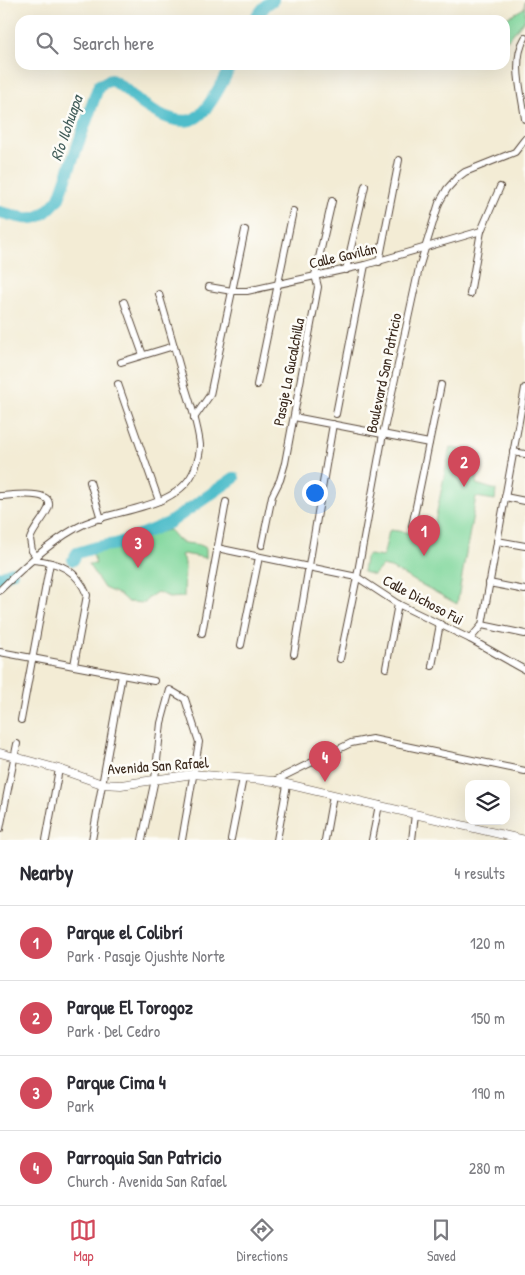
<!DOCTYPE html>
<html lang="en">
<head>
<meta charset="utf-8">
<style>
  body { margin:0; font-family:"Patrick Hand",sans-serif; background:#f7f7f7; color:#2b2b33 }
  .controls { position:absolute; right:15px; bottom:15px; display:grid; overflow:hidden; border-radius:10px; box-shadow:0 5px 20px #0002 }
  .controls button { width:45px; height:45px; display:grid; place-items:center; padding:0; border:0; border-bottom:1px solid #e1e1e2; background:#fff; color:#2b2b33; font:25px sans-serif }
  .you { position:absolute; left:314px; top:492px; width:18px; height:18px; margin:-12px; border:4px solid #fff; border-radius:50%; background:#1a73e8; box-shadow:0 0 0 8px #1a73e833 }
  .badge { display:grid; place-items:center; width:32px; height:32px; border-radius:50%; background:#d1495b; color:#fff; font-size:16px; font-weight:700 }
  .pin { position:absolute; translate:-50% -41px; filter:drop-shadow(0 1px 2px #0008) }
  .pin::after { content:''; position:absolute; top:26px; width:18px; height:15px; background:inherit; clip-path:polygon(0 0,100% 0,50% 100%) }
  .list { margin:0; padding:0; list-style:none }
  h2 { display:flex; justify-content:space-between; align-items:center; height:65px; margin:0; padding:0 20px; font-size:21px }
  h2 small { font-size:16px; font-weight:400; color:#7c7c81 }
  .list li { display:grid; grid-template-columns:32px 1fr auto; gap:15px; align-items:center; box-sizing:border-box; height:75px; padding:0 20px; border-top:1px solid #e1e1e2 }
  .list b { display:block; font-size:19px; white-space:nowrap }
  .list p { margin:0; font-size:16px; white-space:nowrap; color:#7c7c81 }
  .list em { font-size:16px; font-style:normal; color:#7c7c81 }
  .icon { flex:none; width:28px; height:28px; fill:none; stroke:currentColor; stroke-width:2; stroke-linecap:round; stroke-linejoin:round }
  .map { position:relative; flex:none; width:525px; height:840px; overflow:hidden }
  .search { position:absolute; background:#fff; box-shadow:0 5px 20px #0002; left:15px; right:15px; top:15px; height:55px; display:flex; align-items:center; gap:12px; box-sizing:border-box; padding:0 18px; border-radius:15px; color:#7c7c81; font-size:19px }
  .sheet { height:365px; background:#fff }
  nav { display:flex; justify-content:space-around; align-items:center; box-sizing:border-box; height:70px; border-top:1px solid #e1e1e2; background:#fff; font-size:14px; color:#7c7c81 }
  nav a { display:grid; justify-items:center; gap:2px }
  nav .on { color:#d1495b }
  .map>svg:first-child { display:block }
  .green { fill:#80d79c; stroke:#5e805d }
  .lines { fill:none; stroke-linecap:round; stroke-linejoin:round }
  .river { stroke:#50bdca; stroke-width:12 }
  .minor-casing { stroke:#574739; stroke-width:8 }
  .tertiary-casing { stroke:#574739; stroke-width:9 }
  .minor { stroke:#fff; stroke-width:6 }
  .tertiary { stroke:#fff; stroke-width:8 }
  .labels { text-anchor:middle; stroke-width:5; stroke-linejoin:round; paint-order:stroke }
  .street-label { font-size:15px; fill:#3b2a1e; stroke:#fdfcf7 }
  .water-label { font-size:16px; font-style:italic; fill:#425d5a; stroke:#fdfcf7 }
</style>
</head>
<body>
<div class="map">
<svg width="525" height="840" viewBox="0 0 525 840">
  <rect width="100%" height="100%" fill="#fdfcf7"/>
  <filter id="ink" filterUnits="userSpaceOnUse"><feTurbulence type="fractalNoise" baseFrequency=".02" numOctaves="2"/><feDisplacementMap in="SourceGraphic" scale="10" xChannelSelector="R" yChannelSelector="G"/><feConvolveMatrix kernelMatrix="1 2 1 2 8 2 1 2 1" color-interpolation-filters="sRGB"/></filter>
  <filter id="wash" filterUnits="userSpaceOnUse"><feTurbulence type="fractalNoise" baseFrequency=".0096" numOctaves="4" result="noise"/><feDisplacementMap in="SourceGraphic" scale="20" xChannelSelector="R" yChannelSelector="G"/><feGaussianBlur stdDeviation="1.12" result="paint"/><feColorMatrix in="noise" values="0 0 0 0 0 0 0 0 0 0 0 0 0 0 0 0 0 1.4 0 .05"/><feComposite in="paint" operator="in"/></filter>
  <g filter="url(#wash)">
    <rect width="100%" height="100%" fill="#f3ecd5"/>
    <g class="green">
      <polygon points="525,1 525,19 508,40 505,36 505,20 503,20 524,8"/>
      <polygon points="450,447 482,455 476,484 496,490 495,500 476,497 457,604 391,568 382,566 374,575 363,572 365,558 369,555 383,557 389,531 391,530 432,536"/>
      <path d="M169,530C172,532 175,537 178,540C186,546 196,541 206,548V558L184,554L181,555L185,563L184,597L168,598L167,596L157,592L148,598L145,603L128,602L120,595L104,588L88,564H96L91,548L103,546L104,549L116,544L119,550C134,553 132,545 142,539C151,534 160,532 169,530Z"/>
    </g>
    <g class="lines">
      <g class="river">
        <polyline points="254,20 266,5 273,0"/>
        <path d="M0,212C31,220 37,225 59,198L99,85L111,80C124,86 130,94 141,103C154,112 174,124 191,120C207,116 224,79 231,65"/>
        <polyline points="73,560 77,553 97,547 116,544 169,523 234,478"/>
        <polyline points="0,577 12,572"/>
      </g>
    </g>
  </g>
  <g filter="url(#ink)">
    <g class="lines">
      <g class="minor-casing">
        <g id="minor">
          <path d="M525,38C511,61 522,94 525,119"/>
          <polyline points="379,262 399,160"/>
          <polyline points="346,270 365,186"/>
          <polyline points="209,287 232,291 247,291 365,265 481,231"/>
          <polyline points="470,294 481,231 500,187"/>
          <polyline points="124,302 143,355"/>
          <polyline points="121,362 174,346"/>
          <polyline points="118,384 159,501"/>
          <polyline points="257,385 293,211"/>
          <polyline points="336,414 365,265"/>
          <polyline points="294,417 429,443"/>
          <polyline points="194,418 210,395 245,230"/>
          <polyline points="513,452 525,454"/>
          <polyline points="90,482 101,519"/>
          <path d="M0,496C10,496 57,488 48,509C43,520 34,528 30,539L32,551L37,557"/>
          <polyline points="505,497 525,501"/>
          <polyline points="412,526 441,385"/>
          <polyline points="497,541 525,546"/>
          <polyline points="262,545 272,496 280,480 285,463 318,287 315,275 332,201"/>
          <polyline points="217,548 357,577 398,604 470,639 525,670"/>
          <path d="M33,560C60,562 77,570 87,595L74,665"/>
          <polyline points="489,583 525,590"/>
          <path d="M0,590C22,568 56,537 84,524C119,508 180,509 195,468C198,461 200,453 200,445C198,425 191,405 185,386C177,356 168,325 159,294"/>
          <polyline points="482,625 525,634"/>
          <polyline points="202,633 226,502"/>
          <polyline points="470,639 482,625 525,388"/>
          <polyline points="241,645 259,557"/>
          <polyline points="0,652 154,681"/>
          <polyline points="294,654 333,424"/>
          <polyline points="340,659 357,577 383,434 419,268 439,203 447,189 457,178 465,172 515,152 525,139"/>
          <polyline points="432,666 440,624"/>
          <polyline points="386,668 398,604"/>
          <polyline points="21,720 50,563"/>
          <polyline points="274,781 351,743 372,739 525,771"/>
          <polyline points="0,829 17,744"/>
          <polyline points="231,839 243,778"/>
          <polyline points="46,840 59,769"/>
          <polyline points="92,840 122,675"/>
          <polyline points="142,840 155,779 161,723 170,690 185,699 199,742 182,840"/>
          <polyline points="277,840 287,785"/>
          <polyline points="325,840 333,795"/>
          <polyline points="372,840 379,805"/>
          <polyline points="412,840 415,814"/>
        </g>
      </g>
      <g class="tertiary-casing">
        <polyline id="tertiary" points="0,753 59,769 102,784 121,785 193,774 274,781 525,840"/>
      </g>
      <use href="#minor" class="minor"/>
      <use href="#tertiary" class="tertiary"/>
    </g>
  </g>
  <g class="labels">
    <g class="street-label">
      <text transform="translate(343 256) rotate(-13)" y="5">Calle Gavilán</text>
      <text transform="translate(289 372) rotate(-79)" y="5">Pasaje La Gucalchilla</text>
      <text transform="translate(384 373) rotate(-78)" y="5">Boulevard San Patricio</text>
      <text transform="translate(423 600) rotate(28)" y="5">Calle Dichoso Fui</text>
      <text transform="translate(158 766) rotate(-4)" y="5">Avenida San Rafael</text>
    </g>
    <g class="water-label">
      <text transform="translate(66 128) rotate(-71)" y="6">Río Ilohuapa</text>
    </g>
  </g>
</svg>
<div class="controls">
<button><svg class="icon" aria-label="layers" viewBox="0 0 24 24"><path d="M12 4l9 5-9 5-9-5zM3 14l9 5 9-5"/></svg></button>
</div>
<div class="you"></div>
<div class="pin badge" style="left:424px;top:556px">1</div>
<div class="pin badge" style="left:464px;top:487px">2</div>
<div class="pin badge" style="left:138px;top:568px">3</div>
<div class="pin badge" style="left:325px;top:782px">4</div>
<div class="search"><svg class="icon" aria-label="search" viewBox="0 0 24 24"><circle cx="10" cy="10" r="6"/><path d="M15 15l6 6"/></svg>Search here</div>
</div>
<section class="sheet">
<h2>Nearby<small>4 results</small></h2>
<ul class="list">
<li><span class="badge">1</span><div><b>Parque el Colibrí</b><p>Park · Pasaje Ojushte Norte</p></div><em>120 m</em></li>
<li><span class="badge">2</span><div><b>Parque El Torogoz</b><p>Park · Del Cedro</p></div><em>150 m</em></li>
<li><span class="badge">3</span><div><b>Parque Cima 4</b><p>Park</p></div><em>190 m</em></li>
<li><span class="badge">4</span><div><b>Parroquia San Patricio</b><p>Church · Avenida San Rafael</p></div><em>280 m</em></li>
</ul>
</section>
<nav>
<a class="on"><svg class="icon" aria-label="map" viewBox="0 0 24 24"><path d="M3 6l6-2 6 2 6-2v14l-6 2-6-2-6 2zM9 4v14M15 6v14"/></svg>Map</a>
<a><svg class="icon" aria-label="directions" viewBox="0 0 24 24"><path d="M12 3l9 9-9 9-9-9zM9 14v-3h6M13 9l2 2-2 2"/></svg>Directions</a>
<a><svg class="icon" aria-label="saved" viewBox="0 0 24 24"><path d="M7 4h10v16l-5-4-5 4z"/></svg>Saved</a>
</nav>
</body>
</html>
